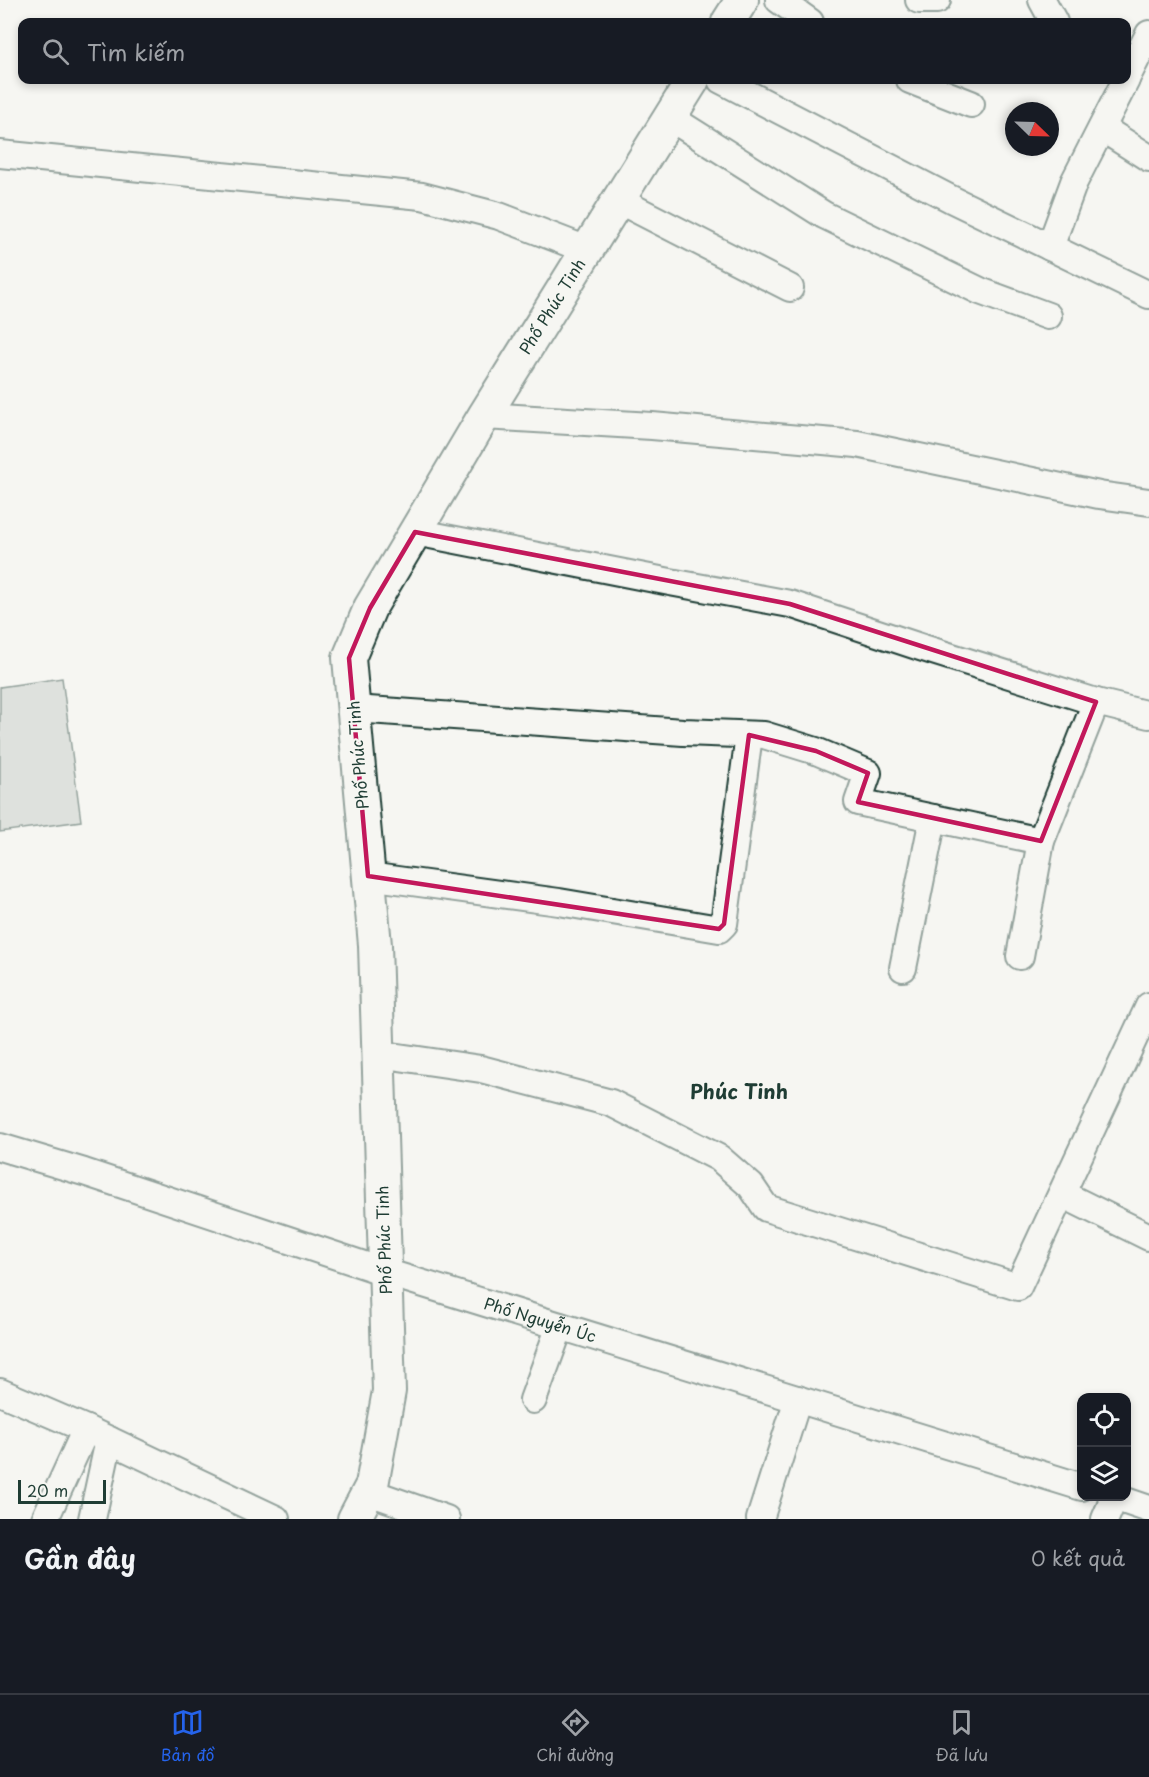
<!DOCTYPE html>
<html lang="vi">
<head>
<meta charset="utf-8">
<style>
  body { margin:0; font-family:"Playpen Sans",sans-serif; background:#20242c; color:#f1f3f6 }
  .controls { position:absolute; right:18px; bottom:18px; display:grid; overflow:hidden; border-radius:12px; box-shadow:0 3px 9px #0003 }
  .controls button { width:54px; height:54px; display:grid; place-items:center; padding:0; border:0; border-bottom:2px solid #363941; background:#171b24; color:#f1f3f6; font:30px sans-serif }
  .compass { position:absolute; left:1005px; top:102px; width:54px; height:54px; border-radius:50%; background:#171b24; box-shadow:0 3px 9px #0003; rotate:113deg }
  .scale { position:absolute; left:18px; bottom:15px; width:88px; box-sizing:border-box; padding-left:6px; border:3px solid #1f3d34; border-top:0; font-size:16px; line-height:21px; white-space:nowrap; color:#1f3d34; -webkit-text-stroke:4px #f6f6f2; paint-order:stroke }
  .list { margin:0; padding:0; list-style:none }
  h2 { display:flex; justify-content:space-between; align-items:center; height:78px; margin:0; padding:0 24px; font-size:26px }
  h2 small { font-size:20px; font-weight:400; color:#9ea1a6 }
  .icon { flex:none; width:33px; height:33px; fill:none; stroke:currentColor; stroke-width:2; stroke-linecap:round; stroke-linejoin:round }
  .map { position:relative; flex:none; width:1149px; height:1519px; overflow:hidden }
  .search { position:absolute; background:#171b24; box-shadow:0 3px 9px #0003; left:18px; right:18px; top:18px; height:66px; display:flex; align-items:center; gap:15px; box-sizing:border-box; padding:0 21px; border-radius:12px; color:#9ea1a6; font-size:22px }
  .sheet { height:174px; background:#171b24 }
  nav { display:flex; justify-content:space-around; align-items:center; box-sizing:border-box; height:84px; border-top:2px solid #363941; background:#171b24; font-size:16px; color:#9ea1a6 }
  nav a { display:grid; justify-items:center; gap:3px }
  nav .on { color:#2563eb }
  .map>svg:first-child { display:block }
  .building { fill:#c1c8c3; stroke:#1f3d34; stroke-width:1.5 }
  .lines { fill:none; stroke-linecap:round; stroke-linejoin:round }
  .minor-casing { stroke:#1f3d34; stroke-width:30 }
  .tertiary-casing { stroke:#1f3d34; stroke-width:36 }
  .minor { stroke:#f6f6f2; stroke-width:26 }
  .tertiary { stroke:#f6f6f2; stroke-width:32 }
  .marked { fill:none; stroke:#c2185b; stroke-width:4.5; stroke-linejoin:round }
  .labels { text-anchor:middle; stroke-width:4.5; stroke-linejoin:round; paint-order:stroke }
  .street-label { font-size:16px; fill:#1f3d34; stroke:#f6f6f2 }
  .quarter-label { font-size:20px; font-weight:bold; fill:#1f3d34; stroke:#f6f6f2 }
</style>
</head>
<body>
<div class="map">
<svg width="1149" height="1519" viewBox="0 0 1149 1519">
  <rect width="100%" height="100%" fill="#f6f6f2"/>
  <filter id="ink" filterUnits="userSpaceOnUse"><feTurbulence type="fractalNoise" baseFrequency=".0167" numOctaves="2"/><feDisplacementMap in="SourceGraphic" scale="12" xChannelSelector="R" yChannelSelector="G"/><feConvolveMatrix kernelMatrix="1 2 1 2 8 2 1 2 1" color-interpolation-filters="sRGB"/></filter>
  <g filter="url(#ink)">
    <polygon class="building" points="62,678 81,821 0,832 0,687"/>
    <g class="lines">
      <g class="minor-casing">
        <g id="minor">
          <polyline points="779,0 810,22"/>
          <polyline points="919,0 937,0"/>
          <polyline points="1042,0 1054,22"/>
          <polyline points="1126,79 1149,34"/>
          <polyline points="721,80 951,199 1149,295"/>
          <polyline points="910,80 971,104"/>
          <polyline points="669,117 824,215 980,291 1048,316"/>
          <polyline points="1102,128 1149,158"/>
          <polyline points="0,154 422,196 499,216 587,250"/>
          <polyline points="618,200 790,288"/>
          <polyline points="1050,247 1074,182 1126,80"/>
          <polyline points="484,416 652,426 857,444 1099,495 1149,502"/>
          <polyline points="415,532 670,582 790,604 920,647 1096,702 1149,715"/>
          <polyline points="354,709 683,732 764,735 816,751 868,773 858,802 1041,841"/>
          <polyline points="368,876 559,902 719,929 724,924 749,735"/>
          <polyline points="1020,956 1041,841 1096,702"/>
          <polyline points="903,968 933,818"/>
          <polyline points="378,1054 481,1069 611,1103 719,1158 751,1186 766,1208 1018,1287 1149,1006"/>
          <path id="s1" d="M0,1147L84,1172L385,1272L1082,1487"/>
          <polyline points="1062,1194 1149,1237"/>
          <polyline points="0,1392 86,1429 45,1519"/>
          <polyline points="533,1400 560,1326"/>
          <polyline points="86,1429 276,1519"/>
          <polyline points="369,1492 446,1519"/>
          <polyline points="1111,1496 1149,1509"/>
          <polyline points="92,1519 109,1440"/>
          <polyline points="760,1519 798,1399"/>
          <polyline points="1105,1519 1114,1498"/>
        </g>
      </g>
      <g class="tertiary-casing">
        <g id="tertiary">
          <polyline points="728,22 742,0"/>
          <path id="s2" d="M354,1519L372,1485L389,1391L375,945L349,658L370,608L484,416L693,80"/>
        </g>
      </g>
      <use href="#minor" class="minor"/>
      <use href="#tertiary" class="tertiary"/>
    </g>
  </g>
  <path d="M0 0H1149V1519H0ZM415,532L790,604L1096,702L1041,841L858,802L868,773L816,751L749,735L724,924L719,929L368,876L349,658L370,608Z" fill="#f6f6f2" fill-opacity=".55" fill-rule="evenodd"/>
  <path class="marked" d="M415,532L790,604L1096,702L1041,841L858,802L868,773L816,751L749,735L724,924L719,929L368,876L349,658L370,608Z"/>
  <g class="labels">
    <g class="street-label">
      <text dy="6" stroke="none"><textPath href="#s2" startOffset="1275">Phố Phúc Tinh</textPath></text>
      <text transform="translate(358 755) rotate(-95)" y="6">Phố Phúc Tinh</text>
      <text transform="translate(384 1240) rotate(-92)" y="6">Phố Phúc Tinh</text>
      <text dy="6" stroke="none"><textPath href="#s1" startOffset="567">Phố Nguyễn Úc</textPath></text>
    </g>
    <g class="quarter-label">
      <text x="739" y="1099">Phúc Tinh</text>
    </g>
  </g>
</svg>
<div class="controls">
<button><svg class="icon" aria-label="locate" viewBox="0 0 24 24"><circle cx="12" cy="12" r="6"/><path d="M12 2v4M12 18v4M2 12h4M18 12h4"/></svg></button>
<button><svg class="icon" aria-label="layers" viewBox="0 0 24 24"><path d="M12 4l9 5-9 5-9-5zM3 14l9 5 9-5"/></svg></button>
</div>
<svg class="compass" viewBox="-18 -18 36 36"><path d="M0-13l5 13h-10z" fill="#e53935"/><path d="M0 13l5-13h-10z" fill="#9ea1a6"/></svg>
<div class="scale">20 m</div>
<div class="search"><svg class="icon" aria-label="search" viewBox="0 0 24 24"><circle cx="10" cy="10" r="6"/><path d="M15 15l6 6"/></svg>Tìm kiếm</div>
</div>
<section class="sheet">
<h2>Gần đây<small>0 kết quả</small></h2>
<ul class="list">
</ul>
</section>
<nav>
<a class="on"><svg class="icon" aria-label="map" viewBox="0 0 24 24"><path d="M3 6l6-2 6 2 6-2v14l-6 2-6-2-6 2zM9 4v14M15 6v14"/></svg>Bản đồ</a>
<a><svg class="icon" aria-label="directions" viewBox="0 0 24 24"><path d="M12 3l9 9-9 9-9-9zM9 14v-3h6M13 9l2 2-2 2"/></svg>Chỉ đường</a>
<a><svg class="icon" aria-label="saved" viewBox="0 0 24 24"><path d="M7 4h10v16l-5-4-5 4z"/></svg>Đã lưu</a>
</nav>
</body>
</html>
